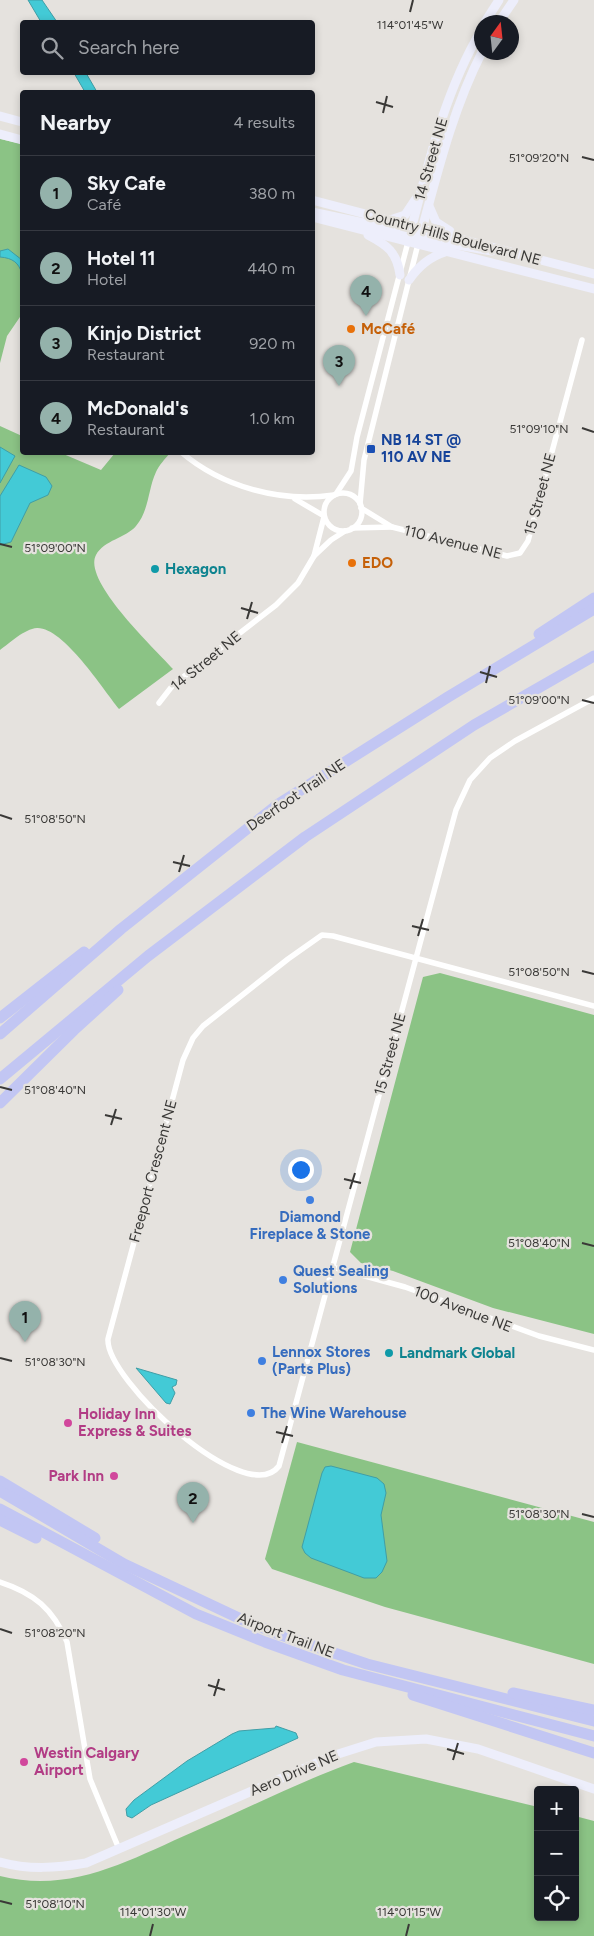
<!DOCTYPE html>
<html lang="en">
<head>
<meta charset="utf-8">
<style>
  body { margin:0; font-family:Figtree,sans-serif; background:#20242c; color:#f1f3f6 }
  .controls { position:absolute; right:15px; bottom:15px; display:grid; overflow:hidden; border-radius:5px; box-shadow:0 2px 8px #0003 }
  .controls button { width:45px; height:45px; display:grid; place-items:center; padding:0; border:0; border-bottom:1px solid #363941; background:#171b24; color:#f1f3f6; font:25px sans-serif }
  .compass { position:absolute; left:474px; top:15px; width:45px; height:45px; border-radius:50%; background:#171b24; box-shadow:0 2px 8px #0003; rotate:15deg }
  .you { position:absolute; left:300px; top:1169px; width:18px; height:18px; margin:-12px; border:4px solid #fff; border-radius:50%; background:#1a73e8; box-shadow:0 0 0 8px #1a73e833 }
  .badge { display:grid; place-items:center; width:32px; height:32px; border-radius:50%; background:#94b2ab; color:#111; font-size:16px; font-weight:700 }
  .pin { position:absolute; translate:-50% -41px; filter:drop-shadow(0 1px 2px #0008) }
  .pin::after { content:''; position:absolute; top:26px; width:18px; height:15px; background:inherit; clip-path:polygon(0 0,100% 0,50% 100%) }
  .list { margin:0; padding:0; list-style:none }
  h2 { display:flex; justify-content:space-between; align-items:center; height:65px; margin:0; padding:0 20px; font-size:21px }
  h2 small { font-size:16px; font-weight:400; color:#9ea1a6 }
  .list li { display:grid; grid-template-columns:32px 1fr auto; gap:15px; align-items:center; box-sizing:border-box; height:75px; padding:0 20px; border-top:1px solid #363941 }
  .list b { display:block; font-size:19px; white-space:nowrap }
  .list p { margin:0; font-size:16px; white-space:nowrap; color:#9ea1a6 }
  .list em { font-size:16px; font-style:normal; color:#9ea1a6 }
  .icon { flex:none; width:28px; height:28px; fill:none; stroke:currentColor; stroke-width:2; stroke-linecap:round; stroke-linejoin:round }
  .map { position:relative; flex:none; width:594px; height:1936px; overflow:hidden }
  .search { position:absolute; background:#171b24; box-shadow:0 2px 8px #0003; left:20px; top:20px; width:295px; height:55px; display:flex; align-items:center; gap:12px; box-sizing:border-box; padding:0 18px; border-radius:5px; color:#9ea1a6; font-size:19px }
  .panel { position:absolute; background:#171b24; box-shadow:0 2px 8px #0003; left:20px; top:90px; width:295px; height:365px; border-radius:5px }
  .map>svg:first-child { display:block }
  .green { fill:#8bc385 }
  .water { fill:#43cad6; stroke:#409ea6 }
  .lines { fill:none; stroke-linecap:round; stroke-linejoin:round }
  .street { stroke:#fff; stroke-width:5.5 }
  .secondary { stroke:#edeefb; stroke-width:9 }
  .highway { stroke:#c2c6f3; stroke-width:11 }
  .ticks { fill:none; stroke:#3a3937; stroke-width:2 }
  .food-dot { fill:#e8710a; stroke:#e5e2de; stroke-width:2 }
  .transit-dot { fill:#1a4fb4; stroke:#e5e2de; stroke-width:2 }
  .culture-dot { fill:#0f9aa8; stroke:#e5e2de; stroke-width:2 }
  .shop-dot { fill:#3f7fe0; stroke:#e5e2de; stroke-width:2 }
  .hotel-dot { fill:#d1479c; stroke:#e5e2de; stroke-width:2 }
  .labels { text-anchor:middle; stroke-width:4.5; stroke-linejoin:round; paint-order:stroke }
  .street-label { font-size:15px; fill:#3a3937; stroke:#e5e2de }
  .food-label { font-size:15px; font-weight:bold; fill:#c56008; stroke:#e5e2de; text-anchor:start }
  .transit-label { font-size:15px; font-weight:bold; fill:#164399; stroke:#e5e2de; text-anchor:start }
  .culture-label { font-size:15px; font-weight:bold; fill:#0d838f; stroke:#e5e2de; text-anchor:start }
  .shop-label { font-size:15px; font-weight:bold; fill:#366cbe; stroke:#e5e2de; text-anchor:start }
  .hotel-label { font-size:15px; font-weight:bold; fill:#b23c85; stroke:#e5e2de; text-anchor:start }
  .ticks-label { font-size:12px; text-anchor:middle; fill:#3a3937; stroke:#e5e2de; stroke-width:4.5; stroke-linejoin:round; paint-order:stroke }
</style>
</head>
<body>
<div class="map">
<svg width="594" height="1936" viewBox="0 0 594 1936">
  <rect width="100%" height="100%" fill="#e5e2de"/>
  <g class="green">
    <polygon points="0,139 22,144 22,314 7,336 0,363"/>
    <path d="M0,426L22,436V452L61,453L101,470L115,453H170C165,459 159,465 156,472C148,489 149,511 136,526C126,538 104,540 96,555C82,581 156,650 173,669L119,709C103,689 63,627 37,628C24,629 10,643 0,650Z"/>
    <polygon points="440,973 594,1015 594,1334 493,1308 393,1271 361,1263 350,1252 423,977"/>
    <polygon points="297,1442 594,1522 594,1664 385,1607 272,1569 265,1559"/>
    <path d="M354,1762L538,1807V1917H575V1816L594,1821V1936H0V1876C72,1894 129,1860 193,1832C246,1809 299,1782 354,1762Z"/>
  </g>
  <g class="water">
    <polygon points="28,0 42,0 57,22 41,22"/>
    <polygon points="74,73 86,73 97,92 85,92"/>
    <path d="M8,249L22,260V274C19,263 13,258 0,257V251Z"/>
    <polygon points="0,447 15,456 0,483"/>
    <polygon points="19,465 46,477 52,486 48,495 30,503 11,542 0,545 0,496"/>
    <polygon points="136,1368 177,1380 176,1385 172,1387 175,1393 170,1404 166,1403"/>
    <polygon points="331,1466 377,1478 384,1484 386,1493 381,1515 387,1561 382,1572 376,1578 364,1578 311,1558 305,1553 302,1547 322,1473 325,1467"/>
    <polygon points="276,1726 296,1733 298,1738 151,1805 132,1818 127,1816 126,1809 134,1800 187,1761 232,1734 239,1731 275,1728"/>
  </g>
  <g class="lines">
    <g class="street">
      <path d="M181,452C222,487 281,503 334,495"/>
      <circle cx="343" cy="512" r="19"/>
      <polyline points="336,494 351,471 357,437 408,242"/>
      <polyline points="295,499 324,516"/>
      <polyline points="360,504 364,460 418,244"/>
      <polyline points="361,508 392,527 507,556 520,553 528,541 582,340"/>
      <polyline points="352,528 392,527"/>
      <polyline points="314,556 324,517"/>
      <path d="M594,698L515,741L490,758L470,780L456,810L279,1466C246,1510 105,1379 108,1339L183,1060L193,1038L203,1026L288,959L322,935L333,936L594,1006"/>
      <polyline points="159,703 173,685 276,605 298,583 314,556 331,540 345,531"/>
      <polyline points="332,1267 405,1287 539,1336 594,1350"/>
      <path d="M0,1582C34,1593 53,1609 67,1642L90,1779L119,1849"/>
    </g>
    <g class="secondary">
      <polyline points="485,22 499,0"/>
      <polyline points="499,22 514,0"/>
      <polyline points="0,116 22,122"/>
      <polyline points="0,134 22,140"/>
      <polyline points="312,200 594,274"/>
      <polyline points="429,206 436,222 450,231"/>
      <polyline points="312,212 411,233 417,232"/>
      <polyline points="312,217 594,289"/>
      <polyline points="393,219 405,215 417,197"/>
      <path d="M368,235C387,245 397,252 400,275"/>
      <polyline points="416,238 492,251"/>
      <path d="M408,242C427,169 443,94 482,29"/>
      <path d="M418,244C436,179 451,113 482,52"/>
      <path d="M409,280C418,267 429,257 445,252"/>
      <path d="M0,1862C29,1870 56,1868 86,1863L335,1755L376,1742L426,1739L478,1749L594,1789"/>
    </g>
    <g class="highway">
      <polyline points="539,634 594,598"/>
      <polyline points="0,1018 84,952"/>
      <polyline points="0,1034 121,929 277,805 448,697 594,609"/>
      <polyline points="0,1079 148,956 305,837 474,725 594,656"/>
      <polyline points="0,1103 74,1030 118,990"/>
      <polyline points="0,1481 95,1538"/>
      <polyline points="0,1491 124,1564 243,1620 278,1634 367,1664 594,1721"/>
      <polyline points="0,1509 196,1614 265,1642 343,1670 594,1736"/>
      <polyline points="0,1520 36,1538"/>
      <polyline points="513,1693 594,1710"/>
      <polyline points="413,1695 594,1753"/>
    </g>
  </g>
  <path class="ticks" d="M410,12L413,0M376,102L393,107M383,113L387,96M582,157L594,160M582,428L594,432M0,544L12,547M241,608L258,613M247,619L252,602M480,672L497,677M486,683L490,666M582,700L594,703M0,815L12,819M173,862L190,866M179,872L184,855M412,926L429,930M418,936L423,919M582,971L594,974M0,1087L12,1090M105,1115L122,1119M111,1125L116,1109M344,1179L361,1183M350,1189L355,1173M582,1243L594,1246M0,1358L12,1361M276,1432L293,1436M282,1443L287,1426M582,1514L594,1517M0,1629L12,1633M208,1685L225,1690M214,1696L219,1679M447,1749L464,1754M453,1760L458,1743M0,1901L12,1904M150,1936L153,1924M406,1936L409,1924"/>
  <g class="food-dot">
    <circle cx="351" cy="329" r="5"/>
    <circle cx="352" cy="563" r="5"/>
  </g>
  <rect class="transit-dot" x="366" y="444" width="10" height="10" rx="2.5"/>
  <g class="culture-dot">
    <circle cx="155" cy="569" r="5"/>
    <circle cx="389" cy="1353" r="5"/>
  </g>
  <g class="shop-dot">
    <circle cx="310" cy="1200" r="5"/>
    <circle cx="283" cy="1280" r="5"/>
    <circle cx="262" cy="1361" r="5"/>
    <circle cx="251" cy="1413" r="5"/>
  </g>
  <g class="hotel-dot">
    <circle cx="68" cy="1423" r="5"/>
    <circle cx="114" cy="1476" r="5"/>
    <circle cx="24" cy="1762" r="5"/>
  </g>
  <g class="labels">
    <g class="street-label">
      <text transform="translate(431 159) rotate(-74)" y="5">14 Street NE</text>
      <text transform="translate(453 237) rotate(15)" y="5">Country Hills Boulevard NE</text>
      <text transform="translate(540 494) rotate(-75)" y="5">15 Street NE</text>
      <text transform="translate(453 542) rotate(14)" y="5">110 Avenue NE</text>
      <text transform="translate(206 661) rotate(-39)" y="5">14 Street NE</text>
      <text transform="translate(296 795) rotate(-34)" y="5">Deerfoot Trail NE</text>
      <text transform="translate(390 1054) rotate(-75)" y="5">15 Street NE</text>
      <text transform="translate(153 1171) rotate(-75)" y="5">Freeport Crescent NE</text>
      <text transform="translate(463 1309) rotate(21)" y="5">100 Avenue NE</text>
      <text transform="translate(286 1635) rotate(21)" y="5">Airport Trail NE</text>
      <text transform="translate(294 1773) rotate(-23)" y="5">Aero Drive NE</text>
    </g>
    <g class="food-label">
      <text x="361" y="334">McCafé</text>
      <text x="362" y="568">EDO</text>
    </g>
    <g class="transit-label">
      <text x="381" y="445">NB 14 ST @<tspan x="381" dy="17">110 AV NE</tspan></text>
    </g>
    <g class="culture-label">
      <text x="165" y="574">Hexagon</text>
      <text x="399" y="1358">Landmark Global</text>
    </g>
    <g class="shop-label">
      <text x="310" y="1222" text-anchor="middle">Diamond<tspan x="310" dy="17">Fireplace &amp; Stone</tspan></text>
      <text x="293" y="1276">Quest Sealing<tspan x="293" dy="17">Solutions</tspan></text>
      <text x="272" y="1357">Lennox Stores<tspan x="272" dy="17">(Parts Plus)</tspan></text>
      <text x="261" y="1418">The Wine Warehouse</text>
    </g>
    <g class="hotel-label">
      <text x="78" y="1419">Holiday Inn<tspan x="78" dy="17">Express &amp; Suites</tspan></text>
      <text x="104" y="1481" text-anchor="end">Park Inn</text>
      <text x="34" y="1758">Westin Calgary<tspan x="34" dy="17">Airport</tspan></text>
    </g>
  </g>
  <g class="ticks-label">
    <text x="410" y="29">114°01'45"W</text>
    <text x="539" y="162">51°09'20"N</text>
    <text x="539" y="433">51°09'10"N</text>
    <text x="55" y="552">51°09'00"N</text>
    <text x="539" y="704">51°09'00"N</text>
    <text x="55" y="823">51°08'50"N</text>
    <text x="539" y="976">51°08'50"N</text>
    <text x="55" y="1094">51°08'40"N</text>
    <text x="539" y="1247">51°08'40"N</text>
    <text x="55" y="1366">51°08'30"N</text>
    <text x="539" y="1518">51°08'30"N</text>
    <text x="55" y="1637">51°08'20"N</text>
    <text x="55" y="1908">51°08'10"N</text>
    <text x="153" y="1916">114°01'30"W</text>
    <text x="409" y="1916">114°01'15"W</text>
  </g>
</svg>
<div class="controls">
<button>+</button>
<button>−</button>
<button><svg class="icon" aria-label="locate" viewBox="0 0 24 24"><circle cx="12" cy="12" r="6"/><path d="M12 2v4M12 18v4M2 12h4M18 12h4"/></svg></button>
</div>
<svg class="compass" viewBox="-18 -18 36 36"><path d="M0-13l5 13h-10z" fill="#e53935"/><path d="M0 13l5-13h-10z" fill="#9ea1a6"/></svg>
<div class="you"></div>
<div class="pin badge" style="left:25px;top:1342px">1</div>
<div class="pin badge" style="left:193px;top:1523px">2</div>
<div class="pin badge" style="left:339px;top:386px">3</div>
<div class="pin badge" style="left:366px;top:316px">4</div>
<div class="search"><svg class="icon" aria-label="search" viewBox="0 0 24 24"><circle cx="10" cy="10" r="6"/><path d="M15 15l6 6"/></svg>Search here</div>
<section class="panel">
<h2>Nearby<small>4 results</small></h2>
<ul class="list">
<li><span class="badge">1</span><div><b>Sky Cafe</b><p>Café</p></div><em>380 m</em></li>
<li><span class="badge">2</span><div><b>Hotel 11</b><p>Hotel</p></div><em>440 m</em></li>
<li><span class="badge">3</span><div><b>Kinjo District</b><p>Restaurant</p></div><em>920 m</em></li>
<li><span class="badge">4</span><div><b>McDonald's</b><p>Restaurant</p></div><em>1.0 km</em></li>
</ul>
</section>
</div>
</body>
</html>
